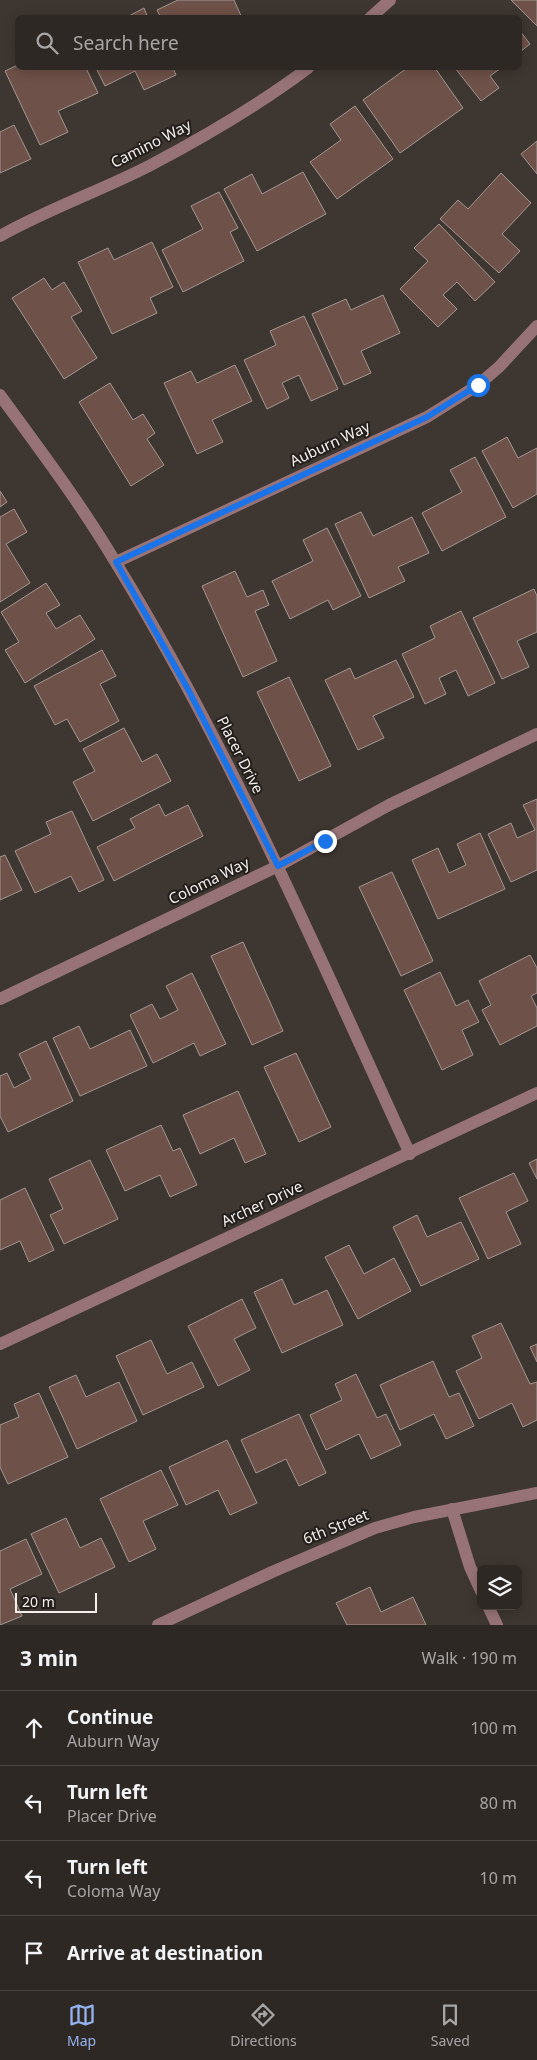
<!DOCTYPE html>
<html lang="en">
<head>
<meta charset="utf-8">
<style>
  body { margin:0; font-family:"Noto Sans",sans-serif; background:#36302c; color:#f1f3f6 }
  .controls { position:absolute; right:15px; bottom:15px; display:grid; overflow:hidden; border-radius:8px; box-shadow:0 2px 12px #0003 }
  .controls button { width:45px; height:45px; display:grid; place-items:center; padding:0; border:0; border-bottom:1px solid #494441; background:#2e2824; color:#f1f3f6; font:25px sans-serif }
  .scale { position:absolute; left:15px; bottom:12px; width:82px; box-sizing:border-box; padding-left:5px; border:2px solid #f5efec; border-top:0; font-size:14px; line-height:18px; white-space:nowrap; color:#f5efec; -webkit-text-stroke:4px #221e1c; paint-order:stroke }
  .stop { position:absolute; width:15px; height:15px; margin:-11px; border:4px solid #1a73e8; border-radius:50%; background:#fff }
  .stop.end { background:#1a73e8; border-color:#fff; box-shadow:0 1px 5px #0008 }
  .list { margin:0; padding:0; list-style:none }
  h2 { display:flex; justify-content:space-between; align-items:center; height:65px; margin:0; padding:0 20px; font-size:21px }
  h2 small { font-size:16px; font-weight:400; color:#a7a6a6 }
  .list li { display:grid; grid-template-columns:32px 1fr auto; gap:15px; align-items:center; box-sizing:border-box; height:75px; padding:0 20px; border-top:1px solid #494441 }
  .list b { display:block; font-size:19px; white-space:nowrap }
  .list p { margin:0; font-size:16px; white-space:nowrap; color:#a7a6a6 }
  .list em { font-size:16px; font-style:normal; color:#a7a6a6 }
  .icon { flex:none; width:28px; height:28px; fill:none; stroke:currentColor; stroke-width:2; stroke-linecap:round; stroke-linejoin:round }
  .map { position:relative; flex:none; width:537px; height:1625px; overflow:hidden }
  .search { position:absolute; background:#2e2824; box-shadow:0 2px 12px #0003; left:15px; right:15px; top:15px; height:55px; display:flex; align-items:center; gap:12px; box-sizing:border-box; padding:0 18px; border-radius:8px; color:#a7a6a6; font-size:19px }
  .sheet { height:365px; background:#2e2824 }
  nav { display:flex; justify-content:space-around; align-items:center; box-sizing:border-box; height:70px; border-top:1px solid #494441; background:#2e2824; font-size:14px; color:#a7a6a6 }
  nav a { display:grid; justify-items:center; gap:2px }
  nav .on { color:#95b2f1 }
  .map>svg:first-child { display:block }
  .building { fill:#6e5148; stroke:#a49794 }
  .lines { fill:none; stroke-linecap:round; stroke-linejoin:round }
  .minor { stroke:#977377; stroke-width:12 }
  .route { stroke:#1a73e8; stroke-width:6 }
  .labels { text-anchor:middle; stroke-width:4; stroke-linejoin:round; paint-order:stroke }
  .street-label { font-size:15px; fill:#f5efec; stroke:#221e1c }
</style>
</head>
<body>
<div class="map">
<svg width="537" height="1625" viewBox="0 0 537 1625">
  <rect width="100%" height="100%" fill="#3e3630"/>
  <g class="building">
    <polygon points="178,0 234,0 242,18 161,18 157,10"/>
    <polygon points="511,0 537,0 537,26"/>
    <polygon points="144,8 148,18 125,18"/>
    <polygon points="520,31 530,44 520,52"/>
    <polygon points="18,65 18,68 86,68 98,93 58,111 68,132 40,145 5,71"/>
    <polygon points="96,68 173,68 176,75 144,90 135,71 105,86"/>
    <polygon points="407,68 435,68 463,108 400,153 363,100"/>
    <polygon points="455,68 501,68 490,76 499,88 481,101"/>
    <polygon points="355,106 393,159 337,199 310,162 341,140 330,124"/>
    <polygon points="14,125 31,159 0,173 0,132"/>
    <polygon points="537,141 537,174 521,154"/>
    <polygon points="303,172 326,214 257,251 224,189 252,174 262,194"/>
    <polygon points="501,173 531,203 502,234 520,251 499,273 440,219 458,200 468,209"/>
    <polygon points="219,192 238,228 230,232 244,261 183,292 162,250 203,229 191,206"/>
    <polygon points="439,224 495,282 475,301 457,282 443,295 457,309 438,327 400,289 428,261 414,248"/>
    <polygon points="152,242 173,287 150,298 157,313 112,334 78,262 108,248 114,260"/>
    <polygon points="44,278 52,290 64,282 82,311 71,317 97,358 64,379 12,298"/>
    <polygon points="383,295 400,333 361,351 371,373 344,385 312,314 346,299 351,310"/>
    <polygon points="304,316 338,389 311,401 299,375 282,383 289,398 267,409 244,360 276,345 270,331"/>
    <polygon points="235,365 252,401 212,420 223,442 197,454 164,383 191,371 197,383"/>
    <polygon points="110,383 133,420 143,414 155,433 147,439 164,465 131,486 79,402"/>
    <polygon points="507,437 518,458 537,448 537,494 513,508 482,451"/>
    <polygon points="475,457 506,517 442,551 422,513 462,492 450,470"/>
    <polygon points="0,491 7,502 0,507"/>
    <polygon points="14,509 27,532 6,544 30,583 0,602 0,517"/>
    <polygon points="361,512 373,536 412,517 429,553 398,567 405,581 369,598 335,524"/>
    <polygon points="327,528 361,596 333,610 328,600 290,619 272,581 313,561 303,540"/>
    <polygon points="235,571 247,597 263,590 269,605 255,611 277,661 243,677 202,586"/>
    <polygon points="46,583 60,605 46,613 56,629 80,615 95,639 25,683 5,650 19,642 1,612"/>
    <polygon points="534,589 537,596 537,632 517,641 529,667 502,679 473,618"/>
    <polygon points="461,611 495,683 468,696 456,670 439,678 446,694 425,704 402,654 435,638 430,626"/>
    <polygon points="102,650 116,676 100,684 119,721 80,742 67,719 55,725 34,686"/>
    <polygon points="396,660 414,697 373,716 384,738 358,750 325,680 350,668 355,679"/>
    <polygon points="289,677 331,766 299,781 257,692"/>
    <polygon points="124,728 142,762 157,754 171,781 93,821 73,782 95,771 83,749"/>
    <polygon points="537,799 537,870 511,882 488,834 511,823 517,838 535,830 523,805"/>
    <polygon points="159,804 165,816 188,805 203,836 114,881 97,847 135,828 130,819"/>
    <polygon points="72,811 104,880 79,892 71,876 35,893 15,851 51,834 46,822"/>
    <polygon points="480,833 505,889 438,919 412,860 438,848 449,873 466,865 457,844"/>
    <polygon points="5,855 22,890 0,900 0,857"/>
    <polygon points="392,872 433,961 401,976 359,887"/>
    <polygon points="243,942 283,1031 252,1045 211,956"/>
    <polygon points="530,955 537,968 537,993 531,996 537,1008 537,1026 500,1045 482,1010 491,1005 479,981"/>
    <polygon points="440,972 456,1006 468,1000 479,1022 462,1030 473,1055 442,1070 404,990"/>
    <polygon points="192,973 226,1044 200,1056 194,1043 153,1063 130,1015 152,1004 160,1019 178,1010 166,986"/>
    <polygon points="79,1026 90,1049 130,1030 147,1066 80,1096 53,1038"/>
    <polygon points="46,1041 73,1101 8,1132 0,1116 0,1076 7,1073 14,1088 31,1079 19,1054"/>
    <polygon points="296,1053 331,1127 299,1142 264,1067"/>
    <polygon points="238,1091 266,1154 245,1163 234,1138 200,1154 183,1115"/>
    <polygon points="161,1125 173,1151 180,1148 197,1185 170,1197 160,1175 125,1191 106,1150"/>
    <polygon points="537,1159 537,1179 529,1163"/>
    <polygon points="90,1160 118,1219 64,1244 50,1215 63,1209 49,1179"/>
    <polygon points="514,1173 528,1201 506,1212 521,1244 488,1259 459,1198"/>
    <polygon points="25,1188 54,1250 29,1262 20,1241 0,1250 0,1200"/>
    <polygon points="417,1215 427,1237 461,1222 479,1259 421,1286 393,1227"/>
    <polygon points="349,1245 364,1274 394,1258 411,1291 358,1319 325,1257"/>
    <polygon points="282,1279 294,1305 327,1290 343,1325 282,1353 254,1292"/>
    <polygon points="242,1299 256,1328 234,1339 250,1370 218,1386 188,1326"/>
    <polygon points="501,1323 530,1384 537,1382 537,1420 523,1427 512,1403 479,1419 456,1371 482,1358 472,1336"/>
    <polygon points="151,1340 167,1374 192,1362 204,1387 143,1415 116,1356"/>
    <polygon points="537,1344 537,1362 530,1347"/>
    <polygon points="433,1361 449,1397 459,1393 474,1426 446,1439 434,1414 400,1430 380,1385"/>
    <polygon points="356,1374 377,1418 386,1414 401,1445 371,1459 359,1434 326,1450 310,1415 342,1400 335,1384"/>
    <polygon points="76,1375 86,1397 119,1382 137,1421 77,1449 49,1387"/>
    <polygon points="39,1393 68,1457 8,1484 0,1467 0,1425 19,1417 14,1404"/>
    <polygon points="299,1414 326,1473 299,1486 286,1459 256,1473 241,1440"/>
    <polygon points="227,1440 257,1503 230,1515 218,1490 186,1505 169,1467"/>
    <polygon points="161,1470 178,1505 143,1521 156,1549 129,1562 100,1499"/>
    <polygon points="66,1518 80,1548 101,1538 115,1567 59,1593 31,1534"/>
    <polygon points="26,1539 42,1574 10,1589 22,1616 0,1625 0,1551"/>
    <polygon points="370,1587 381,1612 413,1597 426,1625 347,1625 336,1603"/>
  </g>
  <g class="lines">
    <g class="minor">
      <polyline points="370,18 390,0"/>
      <path d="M0,236C48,209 100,191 149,166C204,137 259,105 308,68"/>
      <path d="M0,395C40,450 81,504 116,563C231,751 318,954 410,1154"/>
      <polyline points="116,562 427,417 478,385 499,367 537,326"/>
      <polyline points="0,999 278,866 389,805 537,734"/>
      <polyline points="0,1344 537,1093"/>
      <polyline points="452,1509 470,1567 481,1591"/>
      <polyline points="488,1606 497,1625"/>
      <polyline points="158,1625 272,1572 375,1528 414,1517 537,1493"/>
    </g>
  </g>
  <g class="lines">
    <polyline class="route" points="325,841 278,866 189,691 116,562 427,417 478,385"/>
  </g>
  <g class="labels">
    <g class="street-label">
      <text transform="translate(151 144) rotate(-27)" y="5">Camino Way</text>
      <text transform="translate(330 444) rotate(-25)" y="5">Auburn Way</text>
      <text transform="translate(240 755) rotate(63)" y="5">Placer Drive</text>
      <text transform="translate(209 881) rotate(-26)" y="5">Coloma Way</text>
      <text transform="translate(262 1204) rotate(-25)" y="5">Archer Drive</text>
      <text transform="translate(336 1527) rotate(-22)" y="5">6th Street</text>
    </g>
  </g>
</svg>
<div class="controls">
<button><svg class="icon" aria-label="layers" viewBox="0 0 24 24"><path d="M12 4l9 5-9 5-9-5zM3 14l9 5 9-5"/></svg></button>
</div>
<div class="scale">20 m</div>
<div class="stop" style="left:478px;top:385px"></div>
<div class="stop end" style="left:325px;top:841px"></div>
<div class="search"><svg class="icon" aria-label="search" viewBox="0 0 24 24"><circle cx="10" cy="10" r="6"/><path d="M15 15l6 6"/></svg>Search here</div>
</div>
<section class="sheet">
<h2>3 min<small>Walk · 190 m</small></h2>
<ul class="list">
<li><svg class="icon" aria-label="ahead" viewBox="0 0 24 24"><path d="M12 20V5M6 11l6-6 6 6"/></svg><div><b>Continue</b><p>Auburn Way</p></div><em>100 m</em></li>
<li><svg class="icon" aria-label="left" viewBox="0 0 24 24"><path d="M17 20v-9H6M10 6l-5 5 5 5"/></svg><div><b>Turn left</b><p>Placer Drive</p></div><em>80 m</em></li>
<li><svg class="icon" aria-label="left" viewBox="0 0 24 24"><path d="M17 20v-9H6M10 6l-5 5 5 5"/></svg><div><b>Turn left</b><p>Coloma Way</p></div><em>10 m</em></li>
<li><svg class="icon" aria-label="arrive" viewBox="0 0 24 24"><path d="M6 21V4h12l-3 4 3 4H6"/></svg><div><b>Arrive at destination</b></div></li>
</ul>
</section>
<nav>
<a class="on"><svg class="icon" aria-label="map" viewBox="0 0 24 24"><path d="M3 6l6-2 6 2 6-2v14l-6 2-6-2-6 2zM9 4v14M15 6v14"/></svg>Map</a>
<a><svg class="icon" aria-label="directions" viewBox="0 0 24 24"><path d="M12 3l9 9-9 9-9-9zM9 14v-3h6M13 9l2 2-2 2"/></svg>Directions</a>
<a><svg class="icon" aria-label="saved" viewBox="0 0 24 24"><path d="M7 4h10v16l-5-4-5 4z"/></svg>Saved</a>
</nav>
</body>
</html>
